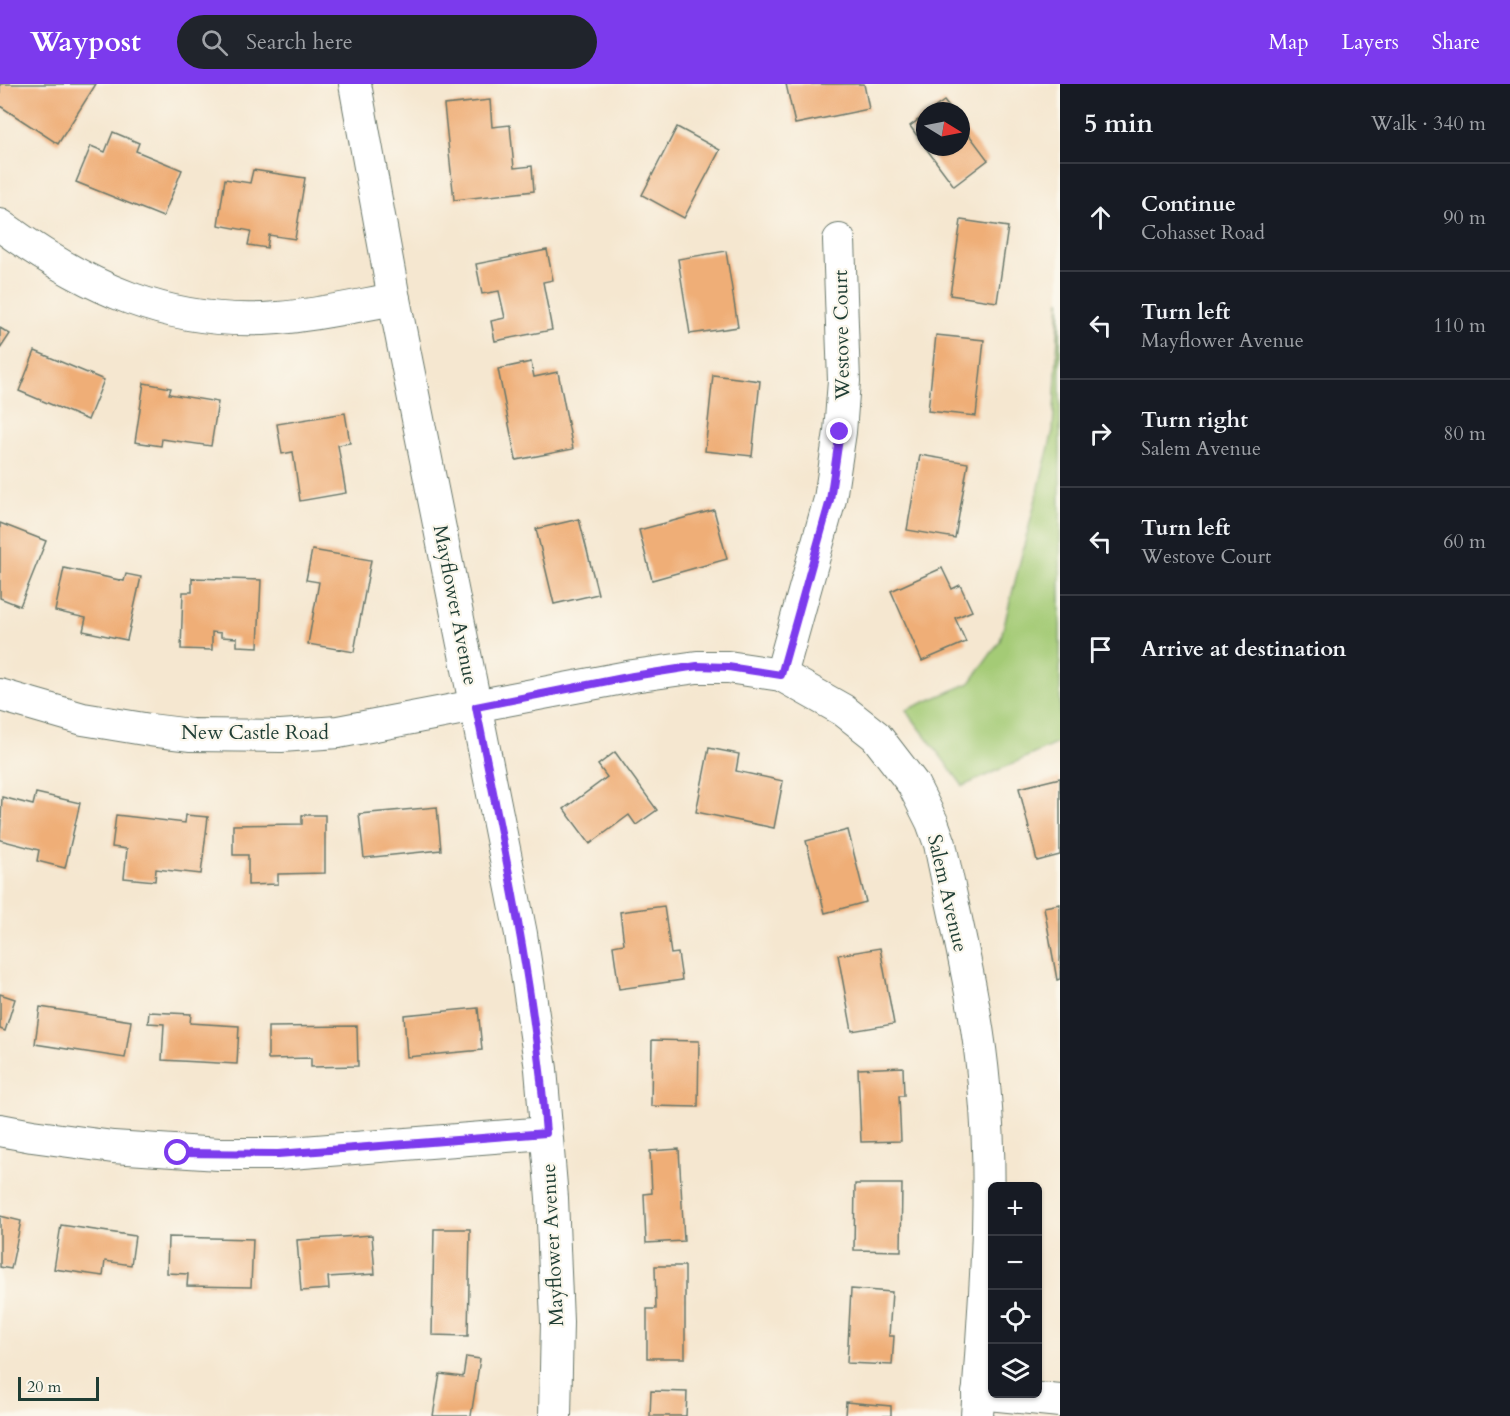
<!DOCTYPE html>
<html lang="en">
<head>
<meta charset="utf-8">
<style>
  body { margin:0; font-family:Cardo,serif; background:#20242c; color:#f1f3f6 }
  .controls { position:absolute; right:18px; bottom:18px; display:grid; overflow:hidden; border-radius:9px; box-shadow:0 2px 4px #0004 }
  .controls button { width:54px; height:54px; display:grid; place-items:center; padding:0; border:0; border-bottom:2px solid #363941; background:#171b24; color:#f1f3f6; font:30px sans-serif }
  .compass { position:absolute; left:916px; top:18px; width:54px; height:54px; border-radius:50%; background:#171b24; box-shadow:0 2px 4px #0004; rotate:100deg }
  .scale { position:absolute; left:18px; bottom:15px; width:81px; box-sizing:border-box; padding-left:6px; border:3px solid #1f3d34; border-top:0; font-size:16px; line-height:21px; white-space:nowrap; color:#1f3d34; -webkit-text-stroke:4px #fbf7ec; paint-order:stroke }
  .stop { position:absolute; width:18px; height:18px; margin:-14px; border:4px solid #7c3aed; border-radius:50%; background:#fff }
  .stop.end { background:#7c3aed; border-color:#fff; box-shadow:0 2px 6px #0008 }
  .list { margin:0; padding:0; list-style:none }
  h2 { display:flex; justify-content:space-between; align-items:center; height:78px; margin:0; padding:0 24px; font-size:26px }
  h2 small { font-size:20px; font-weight:400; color:#9ea1a6 }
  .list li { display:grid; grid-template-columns:39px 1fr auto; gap:18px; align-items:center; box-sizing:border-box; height:108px; padding:0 24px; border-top:2px solid #363941 }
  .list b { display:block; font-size:22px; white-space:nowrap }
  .list p { margin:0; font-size:20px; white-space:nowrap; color:#9ea1a6 }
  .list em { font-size:20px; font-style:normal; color:#9ea1a6 }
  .icon { flex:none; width:33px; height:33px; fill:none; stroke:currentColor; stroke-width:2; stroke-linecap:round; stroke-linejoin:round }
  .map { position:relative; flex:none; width:1060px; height:1332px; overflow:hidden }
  header { display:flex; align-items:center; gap:36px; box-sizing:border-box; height:84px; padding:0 30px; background:#7c3aed; color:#fff }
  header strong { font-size:28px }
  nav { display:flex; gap:33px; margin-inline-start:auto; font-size:21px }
  .search { width:420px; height:54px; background:#20242c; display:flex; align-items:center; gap:15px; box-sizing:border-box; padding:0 21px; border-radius:33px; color:#9ea1a6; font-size:22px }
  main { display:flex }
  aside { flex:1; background:#171b24 }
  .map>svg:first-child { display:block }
  .green { fill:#a4cb76; stroke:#628455; stroke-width:1.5 }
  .building { fill:#efae77 }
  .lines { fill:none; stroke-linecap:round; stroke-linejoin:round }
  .minor-casing { stroke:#6a786b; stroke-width:34 }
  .minor { stroke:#fff; stroke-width:32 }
  .route { stroke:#7c3aed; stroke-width:8 }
  .labels { text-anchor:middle; stroke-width:4.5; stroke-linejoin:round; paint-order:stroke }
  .street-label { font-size:20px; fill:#1f3d34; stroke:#fbf7ec }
</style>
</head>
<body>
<header>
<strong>Waypost</strong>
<div class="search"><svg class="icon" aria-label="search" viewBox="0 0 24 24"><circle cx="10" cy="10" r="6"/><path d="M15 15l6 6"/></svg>Search here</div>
<nav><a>Map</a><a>Layers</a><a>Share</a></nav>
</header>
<main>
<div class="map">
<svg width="1060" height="1332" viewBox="0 0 1060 1332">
  <rect width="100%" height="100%" fill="#fbf7ec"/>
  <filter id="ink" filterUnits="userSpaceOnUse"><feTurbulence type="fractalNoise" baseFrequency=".0167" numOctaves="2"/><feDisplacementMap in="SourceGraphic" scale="12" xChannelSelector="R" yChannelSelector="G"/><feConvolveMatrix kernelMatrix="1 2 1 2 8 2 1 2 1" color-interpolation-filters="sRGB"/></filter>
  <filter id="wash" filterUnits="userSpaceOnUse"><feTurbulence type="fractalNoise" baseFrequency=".008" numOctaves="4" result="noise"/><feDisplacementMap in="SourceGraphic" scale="24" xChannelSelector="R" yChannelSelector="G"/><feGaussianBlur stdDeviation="1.35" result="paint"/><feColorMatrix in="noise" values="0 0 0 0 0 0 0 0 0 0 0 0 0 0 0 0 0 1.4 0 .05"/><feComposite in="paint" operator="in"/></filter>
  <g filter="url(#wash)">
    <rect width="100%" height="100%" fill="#f5e7d0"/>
    <polygon class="green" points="1060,216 1060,658 963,702 906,626 970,599 1000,557 1053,347"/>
    <g id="blocks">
      <g class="building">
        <polygon points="0,0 96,0 58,60 0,22"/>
        <polygon points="786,0 864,0 869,25 795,40"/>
        <polygon points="490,16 492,43 510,41 514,84 532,82 534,107 454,116 444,21"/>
        <polygon points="944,17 952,27 930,27"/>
        <polygon points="925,31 925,63 910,42"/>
        <polygon points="961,40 988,76 954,102 925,63 961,63"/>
        <polygon points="677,43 720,66 684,134 642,111"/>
        <polygon points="113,48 139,59 136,67 182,86 163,133 76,98 91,62 105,68"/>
        <polygon points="253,86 305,94 295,155 269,151 267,164 248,161 251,147 218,141 225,95 250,99"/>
        <polygon points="961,136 1008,143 997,218 950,211"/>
        <polygon points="547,166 553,196 543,198 552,246 495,257 491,237 505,234 499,207 482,210 476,180"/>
        <polygon points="726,167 738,243 690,250 678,175"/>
        <polygon points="0,244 10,250 0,265"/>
        <polygon points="936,251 984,256 976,332 928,327"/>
        <polygon points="35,267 104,296 88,336 19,307"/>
        <polygon points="531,278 534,293 558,288 573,365 516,376 498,285"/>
        <polygon points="713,291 760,297 752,372 705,367"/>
        <polygon points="144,299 171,304 169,310 218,318 211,362 162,355 161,362 135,358"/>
        <polygon points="345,329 350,359 338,361 346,409 300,417 293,368 282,370 277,340"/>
        <polygon points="920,371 968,379 955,454 907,446"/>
        <polygon points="714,426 727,475 652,496 639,446"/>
        <polygon points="579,435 598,510 554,520 536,445"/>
        <polygon points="0,439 46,457 20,522 0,514"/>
        <polygon points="312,466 371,476 354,568 308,560 319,498 306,496"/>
        <polygon points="64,484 124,497 126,490 141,493 127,556 83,547 86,534 55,527"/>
        <polygon points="942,484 952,505 960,501 972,527 955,534 966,558 922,577 891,507"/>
        <polygon points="192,494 261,496 258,563 237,562 237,554 221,553 221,549 212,548 212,566 181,565 183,508 192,508"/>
        <polygon points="709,664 739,670 736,687 783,697 774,744 696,728"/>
        <polygon points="615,668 657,726 636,741 629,731 590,760 564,725 607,693 598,681"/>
        <polygon points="1060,694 1060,771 1037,777 1019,704"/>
        <polygon points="36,709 80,719 65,784 37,777 39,766 0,756 2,713 33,721"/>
        <polygon points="437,723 441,766 364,774 359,730"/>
        <polygon points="116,731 185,739 186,731 208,733 201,790 156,785 155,797 124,794 127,765 112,763"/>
        <polygon points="302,731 325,731 325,789 278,790 278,800 248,801 248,771 233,771 233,741 302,740"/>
        <polygon points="848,746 866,818 825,829 806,757"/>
        <polygon points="1060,820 1060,895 1057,896 1044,823"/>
        <polygon points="664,822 671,870 678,869 682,896 619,905 613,862 624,860 620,828"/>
        <polygon points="880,864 894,940 852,947 838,871"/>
        <polygon points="0,910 15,915 5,947 0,945"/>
        <polygon points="40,923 131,937 125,974 35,960"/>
        <polygon points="478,924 482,966 407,973 404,931"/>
        <polygon points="149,928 191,930 190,939 239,942 237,980 162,976 164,940 148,939"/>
        <polygon points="357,942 358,982 311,983 311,974 268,975 268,943"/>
        <polygon points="652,956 699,957 698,1023 651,1022"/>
        <polygon points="903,983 904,1012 899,1012 901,1057 861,1058 858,985"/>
        <polygon points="679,1065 684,1157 646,1159 644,1110 652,1109 650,1067"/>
        <polygon points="855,1100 902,1100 901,1167 854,1166"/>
        <polygon points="0,1132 21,1137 11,1185 0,1183"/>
        <polygon points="61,1141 135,1152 131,1181 105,1177 103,1192 54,1185"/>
        <polygon points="434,1145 470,1145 468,1252 432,1251"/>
        <polygon points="372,1151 375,1190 328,1193 329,1205 301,1207 297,1156"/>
        <polygon points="168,1153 253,1155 251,1203 187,1202 188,1190 167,1189"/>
        <polygon points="655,1182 685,1182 685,1274 647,1274 647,1225 656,1225"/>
        <polygon points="851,1205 892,1208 889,1252 894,1252 892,1281 847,1279"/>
        <polygon points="466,1273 480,1275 471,1332 433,1332 440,1290 463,1293"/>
        <polygon points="651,1307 687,1308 686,1332 650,1332"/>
        <polygon points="846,1318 891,1322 891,1332 845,1332"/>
      </g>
    </g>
  </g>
  <g filter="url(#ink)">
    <use href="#blocks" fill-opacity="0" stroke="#6a786b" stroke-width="1.5"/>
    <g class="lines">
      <g class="minor-casing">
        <g id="minor">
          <polyline points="355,0 394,215 521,850 541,985 552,1114 557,1238 555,1332"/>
          <path d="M0,141C85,203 169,243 278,234C317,231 356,222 394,215"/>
          <polyline points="781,591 830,415 840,348 844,297 839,156"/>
          <path d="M0,611L83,635L150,646L191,651L281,652L338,648L633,592L697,583H728L781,591L843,626L876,652L913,700L932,738L940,760C956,839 977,920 984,1001C995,1111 984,1222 977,1332"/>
          <polyline points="0,1046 32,1052 113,1063 219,1070 278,1070 546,1049"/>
          <polyline points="978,1309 1060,1317"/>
        </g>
      </g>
      <use href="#minor" class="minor"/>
    </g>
  </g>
  <g class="lines" filter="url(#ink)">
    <path class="route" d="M178,1069L278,1070L546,1049C535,905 504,764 476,623L633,592L697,582L728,583L781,591L830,416L840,348"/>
  </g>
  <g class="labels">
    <g class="street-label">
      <text transform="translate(841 251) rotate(-91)" y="7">Westove Court</text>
      <text transform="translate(456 521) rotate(79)" y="7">Mayflower Avenue</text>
      <text x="255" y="655">New Castle Road</text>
      <text transform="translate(948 809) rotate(77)" y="7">Salem Avenue</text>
      <text transform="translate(552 1161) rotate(-93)" y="7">Mayflower Avenue</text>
    </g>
  </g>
</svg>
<div class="controls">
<button>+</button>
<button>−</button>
<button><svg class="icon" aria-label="locate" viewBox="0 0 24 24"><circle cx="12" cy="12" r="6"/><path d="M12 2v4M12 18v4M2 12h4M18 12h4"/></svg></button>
<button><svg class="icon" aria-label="layers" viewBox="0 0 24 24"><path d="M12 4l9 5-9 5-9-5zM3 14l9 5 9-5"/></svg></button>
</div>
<svg class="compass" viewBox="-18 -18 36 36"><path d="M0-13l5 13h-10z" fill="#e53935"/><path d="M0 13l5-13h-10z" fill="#9ea1a6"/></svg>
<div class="scale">20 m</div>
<div class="stop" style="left:178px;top:1069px"></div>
<div class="stop end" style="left:840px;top:348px"></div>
</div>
<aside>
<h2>5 min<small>Walk · 340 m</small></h2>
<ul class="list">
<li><svg class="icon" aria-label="ahead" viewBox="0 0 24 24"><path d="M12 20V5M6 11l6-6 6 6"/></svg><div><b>Continue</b><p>Cohasset Road</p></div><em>90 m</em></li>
<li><svg class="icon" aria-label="left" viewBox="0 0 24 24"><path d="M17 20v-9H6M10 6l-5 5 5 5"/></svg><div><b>Turn left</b><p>Mayflower Avenue</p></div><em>110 m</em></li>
<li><svg class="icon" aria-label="right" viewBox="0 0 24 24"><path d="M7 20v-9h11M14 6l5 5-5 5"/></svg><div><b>Turn right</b><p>Salem Avenue</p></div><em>80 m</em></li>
<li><svg class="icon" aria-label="left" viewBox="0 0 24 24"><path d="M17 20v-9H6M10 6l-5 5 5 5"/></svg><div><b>Turn left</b><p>Westove Court</p></div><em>60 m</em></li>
<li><svg class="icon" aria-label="arrive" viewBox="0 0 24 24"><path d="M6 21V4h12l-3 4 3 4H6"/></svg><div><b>Arrive at destination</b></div></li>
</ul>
</aside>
</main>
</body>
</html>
